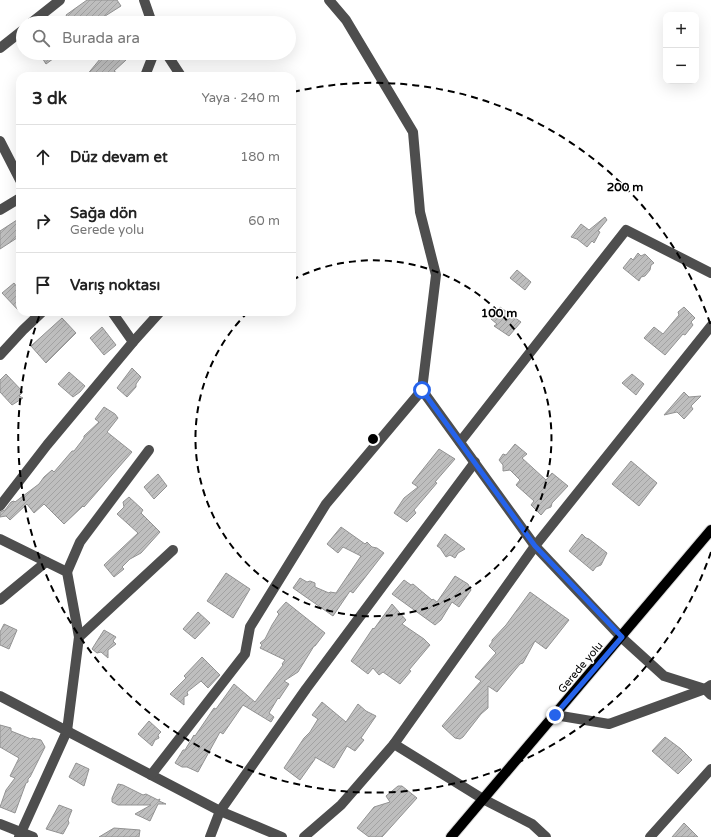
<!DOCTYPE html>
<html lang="tr">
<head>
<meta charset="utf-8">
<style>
  body { margin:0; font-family:"Varela Round",sans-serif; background:#f2f2f2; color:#222 }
  .controls { position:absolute; right:12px; top:12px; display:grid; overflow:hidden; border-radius:8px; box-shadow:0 4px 16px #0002 }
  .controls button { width:36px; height:36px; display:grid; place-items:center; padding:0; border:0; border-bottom:1px solid #e0e0e0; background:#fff; color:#222; font:20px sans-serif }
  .stop { position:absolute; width:12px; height:12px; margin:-9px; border:3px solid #2563eb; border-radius:50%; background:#fff }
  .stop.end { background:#2563eb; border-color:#fff; box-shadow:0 1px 4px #0008 }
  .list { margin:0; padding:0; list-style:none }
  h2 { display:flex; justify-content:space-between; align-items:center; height:52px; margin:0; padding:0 16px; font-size:17px }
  h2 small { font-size:13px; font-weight:400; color:#767676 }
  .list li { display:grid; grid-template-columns:26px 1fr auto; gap:12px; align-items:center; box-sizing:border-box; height:64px; padding:0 16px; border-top:1px solid #e0e0e0 }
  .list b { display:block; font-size:15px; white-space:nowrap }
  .list p { margin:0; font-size:13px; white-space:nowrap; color:#767676 }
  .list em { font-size:13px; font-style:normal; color:#767676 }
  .icon { flex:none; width:22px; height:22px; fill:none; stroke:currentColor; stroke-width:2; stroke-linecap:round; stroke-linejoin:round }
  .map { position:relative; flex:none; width:711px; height:837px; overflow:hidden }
  .search { position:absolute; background:#fff; box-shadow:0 4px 16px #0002; left:16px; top:16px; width:280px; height:44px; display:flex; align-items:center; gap:10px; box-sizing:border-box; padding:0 14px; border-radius:22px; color:#767676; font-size:15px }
  .panel { position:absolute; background:#fff; box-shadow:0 4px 16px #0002; left:16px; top:72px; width:280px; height:244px; border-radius:12px }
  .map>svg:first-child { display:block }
  .building { fill:url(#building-hatch); stroke:#929292 }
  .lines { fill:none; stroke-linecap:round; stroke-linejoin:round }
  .major-casing { stroke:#dbdbdb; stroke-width:12 }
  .minor { stroke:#4e4e4e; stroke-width:10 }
  .major { stroke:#000; stroke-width:10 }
  .route { stroke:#2563eb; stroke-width:5 }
  .ring { fill:none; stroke:#000; stroke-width:2; stroke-dasharray:7 5 }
  .labels { text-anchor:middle; stroke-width:3; stroke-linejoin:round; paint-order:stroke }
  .street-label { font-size:11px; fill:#000; stroke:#fff }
  .centre { fill:#000; stroke:#fff; stroke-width:2 }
  .ring-label { font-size:12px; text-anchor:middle; font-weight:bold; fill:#000; stroke:#fff; stroke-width:3; stroke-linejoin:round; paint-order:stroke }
</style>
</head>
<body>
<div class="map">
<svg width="711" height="837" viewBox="0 0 711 837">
  <defs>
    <pattern id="building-hatch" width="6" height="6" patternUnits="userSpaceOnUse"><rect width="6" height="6" fill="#bebebe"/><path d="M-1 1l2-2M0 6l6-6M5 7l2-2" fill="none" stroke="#a2a2a2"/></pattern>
  </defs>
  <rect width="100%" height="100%" fill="#fff"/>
  <g class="building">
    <polygon points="87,0 117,0 121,6 102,18 104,23 70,23 66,15"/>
    <polygon points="39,53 61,53 46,64"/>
    <polygon points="105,53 126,53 126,60 114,71 121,76 86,76"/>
    <polygon points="605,217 607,220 598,231 600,232 594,243 592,241 587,247 577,239 571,237 581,224 589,230"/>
    <polygon points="20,218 20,236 0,249 0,231"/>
    <polygon points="638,253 641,256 645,254 654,263 651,265 650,270 645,276 641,277 639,281 623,268 631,258 633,260"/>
    <polygon points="517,270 531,282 525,290 510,278"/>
    <polygon points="14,283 20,291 20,312 2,293"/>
    <polygon points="500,307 521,322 509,336 494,326 497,324 491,319"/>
    <polygon points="684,307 695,318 691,322 693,325 685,335 683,334 665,355 644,338 654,327 663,334 679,315 678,312"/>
    <polygon points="62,318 76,333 46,363 31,346"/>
    <polygon points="102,327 116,345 104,355 90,338"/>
    <polygon points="132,368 141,377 136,384 136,387 127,397 117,388"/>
    <polygon points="69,372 85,386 80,392 73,397 58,384"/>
    <polygon points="6,374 23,392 19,396 23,398 12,405 0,392 0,380"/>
    <polygon points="632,374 644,384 636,395 622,383"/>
    <polygon points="684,392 689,397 701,396 691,406 693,409 684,419 677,412 664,415"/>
    <polygon points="104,407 115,414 118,418 107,432 132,452 84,507 83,506 64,524 44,504 34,513 27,504 10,520 6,516 0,517 0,512 5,510 11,502 14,501 15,502 39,484 44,477 52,470 54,472 72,451 74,451 84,438 84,436 99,422 95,419"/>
    <polygon points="515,444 527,454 522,458 546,480 552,473 568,486 552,503 551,507 546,509 541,515 531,505 534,501 516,485 520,480 510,470 503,471 503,465 499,460 503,454 506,455"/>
    <polygon points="439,449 455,459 435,482 437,483 414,510 416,513 407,522 394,513 404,498 418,487 412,483"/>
    <polygon points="631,461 657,483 639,506 612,484"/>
    <polygon points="158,474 167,486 154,499 144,487"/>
    <polygon points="129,497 143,510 141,513 160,532 141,553 130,559 122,567 124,569 114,577 104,565 138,533 117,514 124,507 123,502"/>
    <polygon points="341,527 365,544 367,542 372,547 377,548 384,553 353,593 350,591 333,616 293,588 300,578 307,582 310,581 315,583 315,587 329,593 330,592 336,593 361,556 343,547 338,553 327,544"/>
    <polygon points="445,534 465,549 458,553 455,558 450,555 446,557 440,548 437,546"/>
    <polygon points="582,534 586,538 589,539 607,553 601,565 596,567 593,571 569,551"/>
    <polygon points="226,573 250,589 233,618 207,601"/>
    <polygon points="455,576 468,584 471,590 459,607 452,602 441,620 435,625 392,594 404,580 411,585 413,584 432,600 433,599 437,602"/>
    <polygon points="530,592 569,620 546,649 535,641 523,663 520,664 497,692 488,686 488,708 481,714 463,737 460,739 455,738 442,726 481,681 475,677 496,653 489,646 492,642 492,640 506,625"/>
    <polygon points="286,602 325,633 315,646 314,646 298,672 284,681 289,684 279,699 278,698 269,713 274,717 271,722 243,705 223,734 220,732 198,772 187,767 182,767 175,763 183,750 185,750 194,735 195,736 214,708 216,709 234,684 255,702 283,665 282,664 285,660 260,648 262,645 260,643 265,639 272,625 279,614 277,612"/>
    <polygon points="392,604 406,620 402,624 424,639 430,645 409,670 411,671 400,684 383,672 379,675 373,668 368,674 351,661 373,628 374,629"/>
    <polygon points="198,612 210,623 195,639 183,629"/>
    <polygon points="4,624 17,630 9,649 0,645 0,632"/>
    <polygon points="104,630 116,637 113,641 116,644 108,650 108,658 101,652 97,653 92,649"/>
    <polygon points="202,657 220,675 208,688 201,681 187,692 188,695 184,697 184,705 170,694 186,678 184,676"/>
    <polygon points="322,702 346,722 358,704 366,711 376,716 361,738 364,740 355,751 347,746 334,768 315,757 315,759 300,780 284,768 304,738 310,732 318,719 312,715"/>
    <polygon points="149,721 161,732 158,735 159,738 155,740 152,746 138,734"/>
    <polygon points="0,725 11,728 11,731 31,739 32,738 41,740 45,747 30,777 28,779 28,782 26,783 15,813 0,807 6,790 15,778 10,776 19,758 0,747"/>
    <polygon points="665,737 681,749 692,760 678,774 652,751"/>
    <polygon points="76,763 89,769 84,786 69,777"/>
    <polygon points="118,784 123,785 143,795 146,794 158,800 160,799 159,801 166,804 158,804 150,821 135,814 151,805 118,805 112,802 112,798"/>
    <polygon points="398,786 402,786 417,798 382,837 369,837 357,828 374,807 390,802 386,796"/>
    <polygon points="59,805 72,810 68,820 69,823 63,834 46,829"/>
    <polygon points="684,823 698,837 672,837"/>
    <polygon points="114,828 140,830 139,837 99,837"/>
  </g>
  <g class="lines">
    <g class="major-casing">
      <polyline id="major" points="451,837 711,530"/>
    </g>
    <g class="minor">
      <polyline points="144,0 152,23"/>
      <polyline points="329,0 346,20 413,132 420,212 436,275 422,390"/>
      <polyline points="31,23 60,0"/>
      <polyline points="0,48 23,30"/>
      <polyline points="166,53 181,76"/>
      <polyline points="145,76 154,53"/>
      <polyline points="0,141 20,180"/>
      <polyline points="0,210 20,198"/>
      <polyline points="133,342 160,312"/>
      <polyline points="0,355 23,330 42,312"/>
      <polyline points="460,442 626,230 711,273"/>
      <polyline points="0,506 47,445 133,342 112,312"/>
      <polyline points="0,539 67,572 79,637 67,731 19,837"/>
      <polyline points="67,572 80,542 149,450"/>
      <polyline points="0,600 46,562"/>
      <polyline points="79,637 173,550"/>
      <polyline points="0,696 220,811 282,837"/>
      <polyline points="555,715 609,724 705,689 711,685"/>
      <polyline points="394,744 535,546 711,326"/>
      <polyline points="151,775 245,654 250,627 326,504 422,390 535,546 621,637 664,676 705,689 711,695"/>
      <polyline points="0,824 33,837"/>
      <polyline points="210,837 220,811 306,689 475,462"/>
      <polyline points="304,837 341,805 394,744 483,799 532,824 546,837"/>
      <polyline points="650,837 711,769"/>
    </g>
    <use href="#major" class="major"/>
  </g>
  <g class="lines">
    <polyline class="route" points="422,390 535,546 622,637 555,715"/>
  </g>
  <g class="ring">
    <path d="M292 280A178 178 0 1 1 248 312"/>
    <path d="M711 552A356 356 0 1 1 40 314M293 92A356 356 0 0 1 711 326"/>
  </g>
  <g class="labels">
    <g class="street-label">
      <text transform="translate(580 667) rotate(-50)" y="4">Gerede yolu</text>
    </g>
  </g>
  <circle cx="373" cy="439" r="6" class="centre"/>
  <g class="ring-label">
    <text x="625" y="191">200 m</text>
    <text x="499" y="317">100 m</text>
  </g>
</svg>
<div class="controls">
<button>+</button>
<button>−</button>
</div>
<div class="stop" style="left:422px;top:390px"></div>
<div class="stop end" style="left:555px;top:715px"></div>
<div class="search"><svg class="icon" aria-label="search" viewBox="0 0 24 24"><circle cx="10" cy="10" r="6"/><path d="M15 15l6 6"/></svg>Burada ara</div>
<section class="panel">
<h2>3 dk<small>Yaya · 240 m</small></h2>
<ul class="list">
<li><svg class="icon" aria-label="ahead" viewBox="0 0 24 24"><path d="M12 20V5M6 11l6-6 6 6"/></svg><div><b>Düz devam et</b></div><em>180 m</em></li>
<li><svg class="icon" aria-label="right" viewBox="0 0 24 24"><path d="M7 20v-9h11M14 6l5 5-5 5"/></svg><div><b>Sağa dön</b><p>Gerede yolu</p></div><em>60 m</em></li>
<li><svg class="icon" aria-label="arrive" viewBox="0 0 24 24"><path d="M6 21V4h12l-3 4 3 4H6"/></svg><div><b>Varış noktası</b></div></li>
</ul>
</section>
</div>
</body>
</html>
